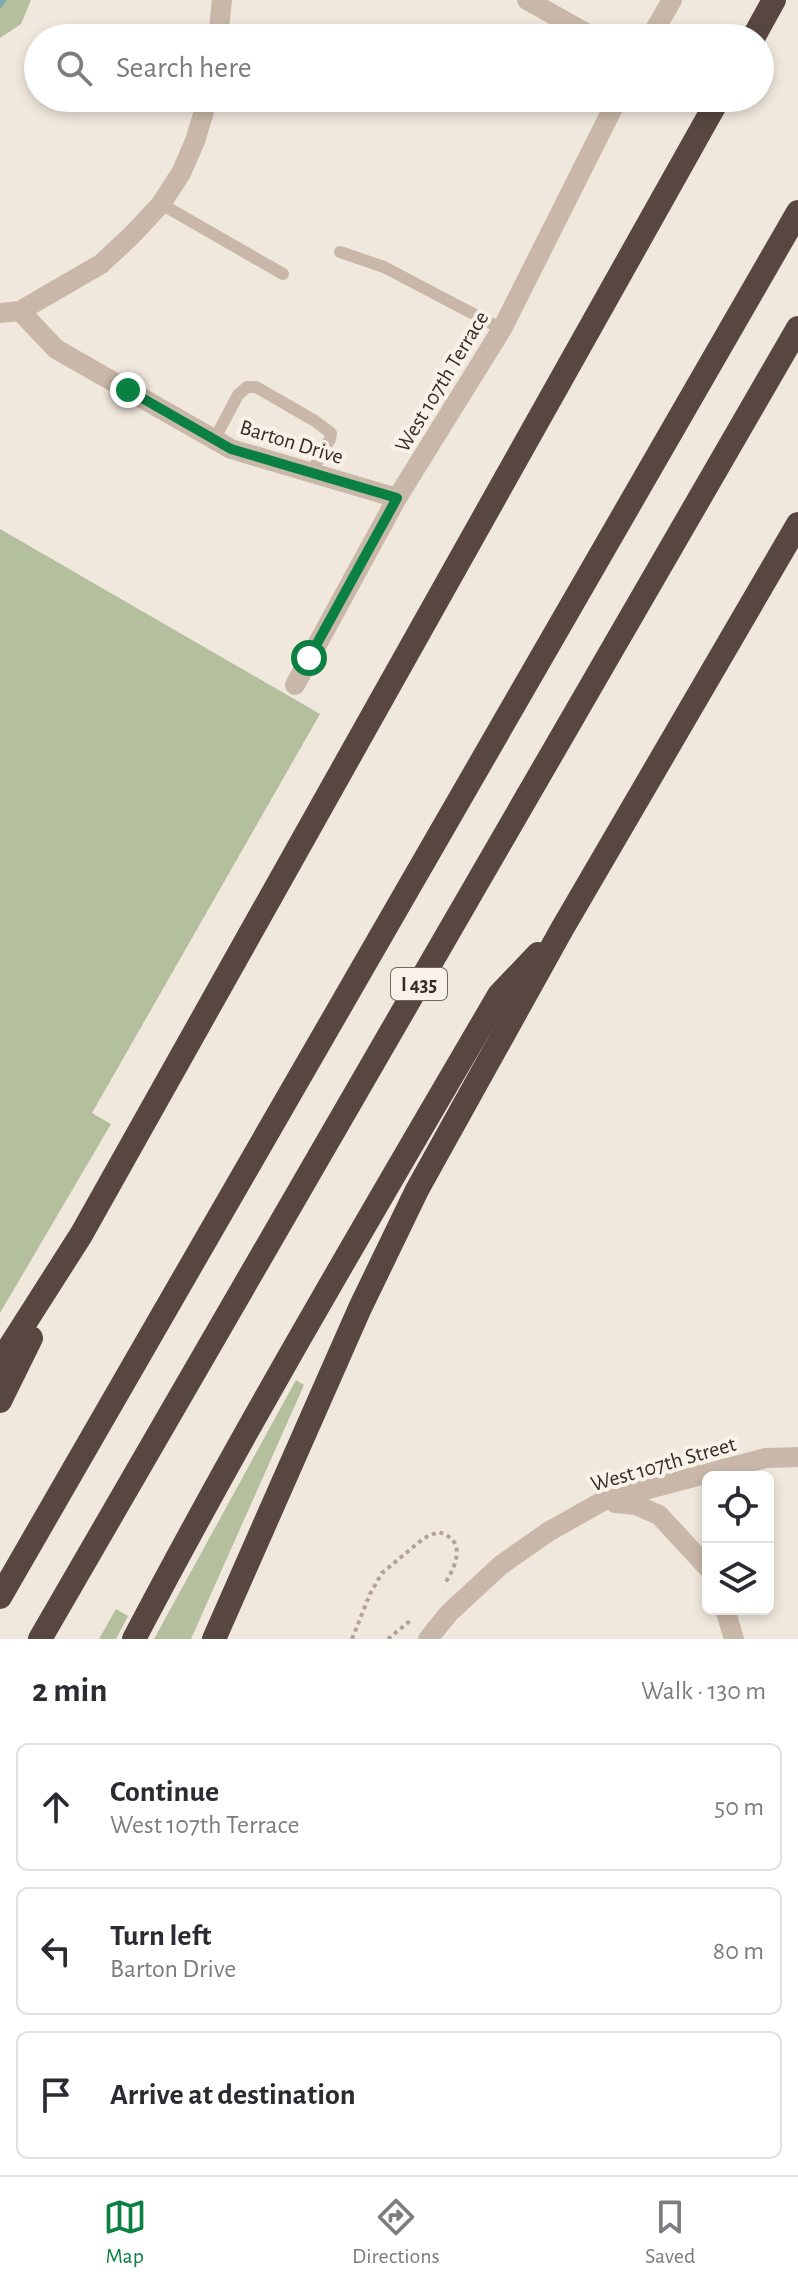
<!DOCTYPE html>
<html lang="en">
<head>
<meta charset="utf-8">
<style>
  body { margin:0; font-family:"Alegreya Sans",sans-serif; background:#f2f2f3; color:#2b2b33 }
  .controls { position:absolute; right:24px; bottom:24px; display:grid; overflow:hidden; border-radius:12px; box-shadow:0 4px 12px #0003 }
  .controls button { width:72px; height:72px; display:grid; place-items:center; padding:0; border:0; border-bottom:2px solid #e1e1e2; background:#fff; color:#2b2b33; font:40px sans-serif }
  .stop { position:absolute; width:24px; height:24px; margin:-18px; border:6px solid #0b8043; border-radius:50%; background:#fff }
  .stop.end { background:#0b8043; border-color:#fff; box-shadow:0 2px 8px #0008 }
  .list { margin:0; padding:0; list-style:none }
  h2 { display:flex; justify-content:space-between; align-items:center; height:104px; margin:0; padding:0 32px; font-size:34px }
  h2 small { font-size:26px; font-weight:400; color:#7c7c81 }
  .list li { display:grid; grid-template-columns:52px 1fr auto; gap:24px; align-items:center; box-sizing:border-box; height:128px; margin:0 16px 16px; padding:0 16px; border:2px solid #e1e1e2; border-radius:12px }
  .list b { display:block; font-size:30px; white-space:nowrap }
  .list p { margin:0; font-size:26px; white-space:nowrap; color:#7c7c81 }
  .list em { font-size:26px; font-style:normal; color:#7c7c81 }
  .icon { flex:none; width:44px; height:44px; fill:none; stroke:currentColor; stroke-width:2; stroke-linecap:round; stroke-linejoin:round }
  .map { position:relative; flex:none; width:798px; height:1639px; overflow:hidden }
  .search { position:absolute; background:#fff; box-shadow:0 4px 12px #0003; left:24px; right:24px; top:24px; height:88px; display:flex; align-items:center; gap:20px; box-sizing:border-box; padding:0 28px; border-radius:44px; color:#7c7c81; font-size:30px }
  .sheet { height:536px; background:#fff }
  nav { display:flex; justify-content:space-around; align-items:center; box-sizing:border-box; height:112px; border-top:2px solid #e1e1e2; background:#fff; font-size:22px; color:#7c7c81 }
  nav a { display:grid; justify-items:center; gap:4px }
  nav .on { color:#0b8043 }
  .map>svg:first-child { display:block }
  .green { fill:#b4bf9e }
  .lines { fill:none; stroke-linecap:round; stroke-linejoin:round }
  .stream { stroke:#7dabad; stroke-width:7 }
  .path { stroke:#b4a294; stroke-width:4; stroke-dasharray:4 4; stroke-linecap:butt }
  .lane { stroke:#c9b8a9; stroke-width:12 }
  .street { stroke:#c9b8a9; stroke-width:20 }
  .highway { stroke:#574740; stroke-width:24 }
  .route { stroke:#0b8043; stroke-width:10 }
  .labels { text-anchor:middle; stroke-width:8; stroke-linejoin:round; paint-order:stroke }
  .shield { fill:#f9f2e9; stroke:#706863; stroke-width:2 }
  .shield-label { font-size:20px; font-weight:bold; fill:#362d29 }
  .street-label { font-size:22px; fill:#362d29; stroke:#f9f2e9 }
</style>
</head>
<body>
<div class="map">
<svg width="798" height="1639" viewBox="0 0 798 1639">
  <rect width="100%" height="100%" fill="#f1e8dd"/>
  <g class="green">
    <polygon points="0,0 31,0 21,24 0,38"/>
    <polygon points="0,529 320,714 92,1113 111,1124 0,1313"/>
    <polygon points="296,1380 304,1385 191,1639 154,1639"/>
    <polygon points="116,1609 128,1616 116,1639 99,1639"/>
  </g>
  <g class="lines">
    <polyline class="stream" points="0,4 3,0"/>
    <g class="path">
      <path d="M352,1639L370,1594L382,1573L424,1538L438,1532C468,1540 456,1566 444,1585"/>
      <polyline points="388,1639 411,1620"/>
    </g>
    <g class="lane">
      <polyline points="161,204 283,274"/>
      <polyline points="340,252 384,267 502,329"/>
      <polyline points="214,440 238,395 247,387 256,387 315,421 331,433 330,439 311,473"/>
    </g>
    <g class="street">
      <polyline points="527,0 595,38"/>
      <polyline points="218,38 222,0"/>
      <polyline points="650,38 672,0"/>
      <polyline points="20,311 56,349 231,449 397,498"/>
      <polyline points="0,313 20,311 101,264 132,235 161,204 181,173 195,141 208,98"/>
      <polyline points="295,685 397,498 502,329 618,98"/>
      <polyline points="615,1503 636,1505 659,1515 708,1568"/>
      <polyline points="725,1609 734,1639"/>
      <polyline points="428,1639 449,1613 501,1565 548,1532 603,1501 766,1458 798,1457"/>
    </g>
    <g class="highway">
      <polyline points="753,38 774,0"/>
      <polyline points="0,1362 81,1235 719,98"/>
      <polyline points="0,1401 31,1338"/>
      <polyline points="0,1597 798,212"/>
      <polyline points="40,1639 798,328"/>
      <path d="M134,1639C249,1420 375,1208 499,995L538,954"/>
      <polyline points="214,1639 360,1308 417,1190 562,929 798,524"/>
    </g>
  </g>
  <g class="lines">
    <polyline class="route" points="128,390 231,449 397,498 309,658"/>
  </g>
  <g class="labels">
    <rect class="shield" x="391" y="968" width="56" height="32" rx="6"/>
    <g class="shield-label">
      <text x="419" y="991">I 435</text>
    </g>
    <g class="street-label">
      <text transform="translate(441 381) rotate(-59)" y="8">West 107th Terrace</text>
      <text transform="translate(292 441) rotate(17)" y="8">Barton Drive</text>
      <text transform="translate(663 1463) rotate(-16)" y="8">West 107th Street</text>
    </g>
  </g>
</svg>
<div class="controls">
<button><svg class="icon" aria-label="locate" viewBox="0 0 24 24"><circle cx="12" cy="12" r="6"/><path d="M12 2v4M12 18v4M2 12h4M18 12h4"/></svg></button>
<button><svg class="icon" aria-label="layers" viewBox="0 0 24 24"><path d="M12 4l9 5-9 5-9-5zM3 14l9 5 9-5"/></svg></button>
</div>
<div class="stop" style="left:309px;top:658px"></div>
<div class="stop end" style="left:128px;top:390px"></div>
<div class="search"><svg class="icon" aria-label="search" viewBox="0 0 24 24"><circle cx="10" cy="10" r="6"/><path d="M15 15l6 6"/></svg>Search here</div>
</div>
<section class="sheet">
<h2>2 min<small>Walk · 130 m</small></h2>
<ul class="list">
<li><svg class="icon" aria-label="ahead" viewBox="0 0 24 24"><path d="M12 20V5M6 11l6-6 6 6"/></svg><div><b>Continue</b><p>West 107th Terrace</p></div><em>50 m</em></li>
<li><svg class="icon" aria-label="left" viewBox="0 0 24 24"><path d="M17 20v-9H6M10 6l-5 5 5 5"/></svg><div><b>Turn left</b><p>Barton Drive</p></div><em>80 m</em></li>
<li><svg class="icon" aria-label="arrive" viewBox="0 0 24 24"><path d="M6 21V4h12l-3 4 3 4H6"/></svg><div><b>Arrive at destination</b></div></li>
</ul>
</section>
<nav>
<a class="on"><svg class="icon" aria-label="map" viewBox="0 0 24 24"><path d="M3 6l6-2 6 2 6-2v14l-6 2-6-2-6 2zM9 4v14M15 6v14"/></svg>Map</a>
<a><svg class="icon" aria-label="directions" viewBox="0 0 24 24"><path d="M12 3l9 9-9 9-9-9zM9 14v-3h6M13 9l2 2-2 2"/></svg>Directions</a>
<a><svg class="icon" aria-label="saved" viewBox="0 0 24 24"><path d="M7 4h10v16l-5-4-5 4z"/></svg>Saved</a>
</nav>
</body>
</html>
